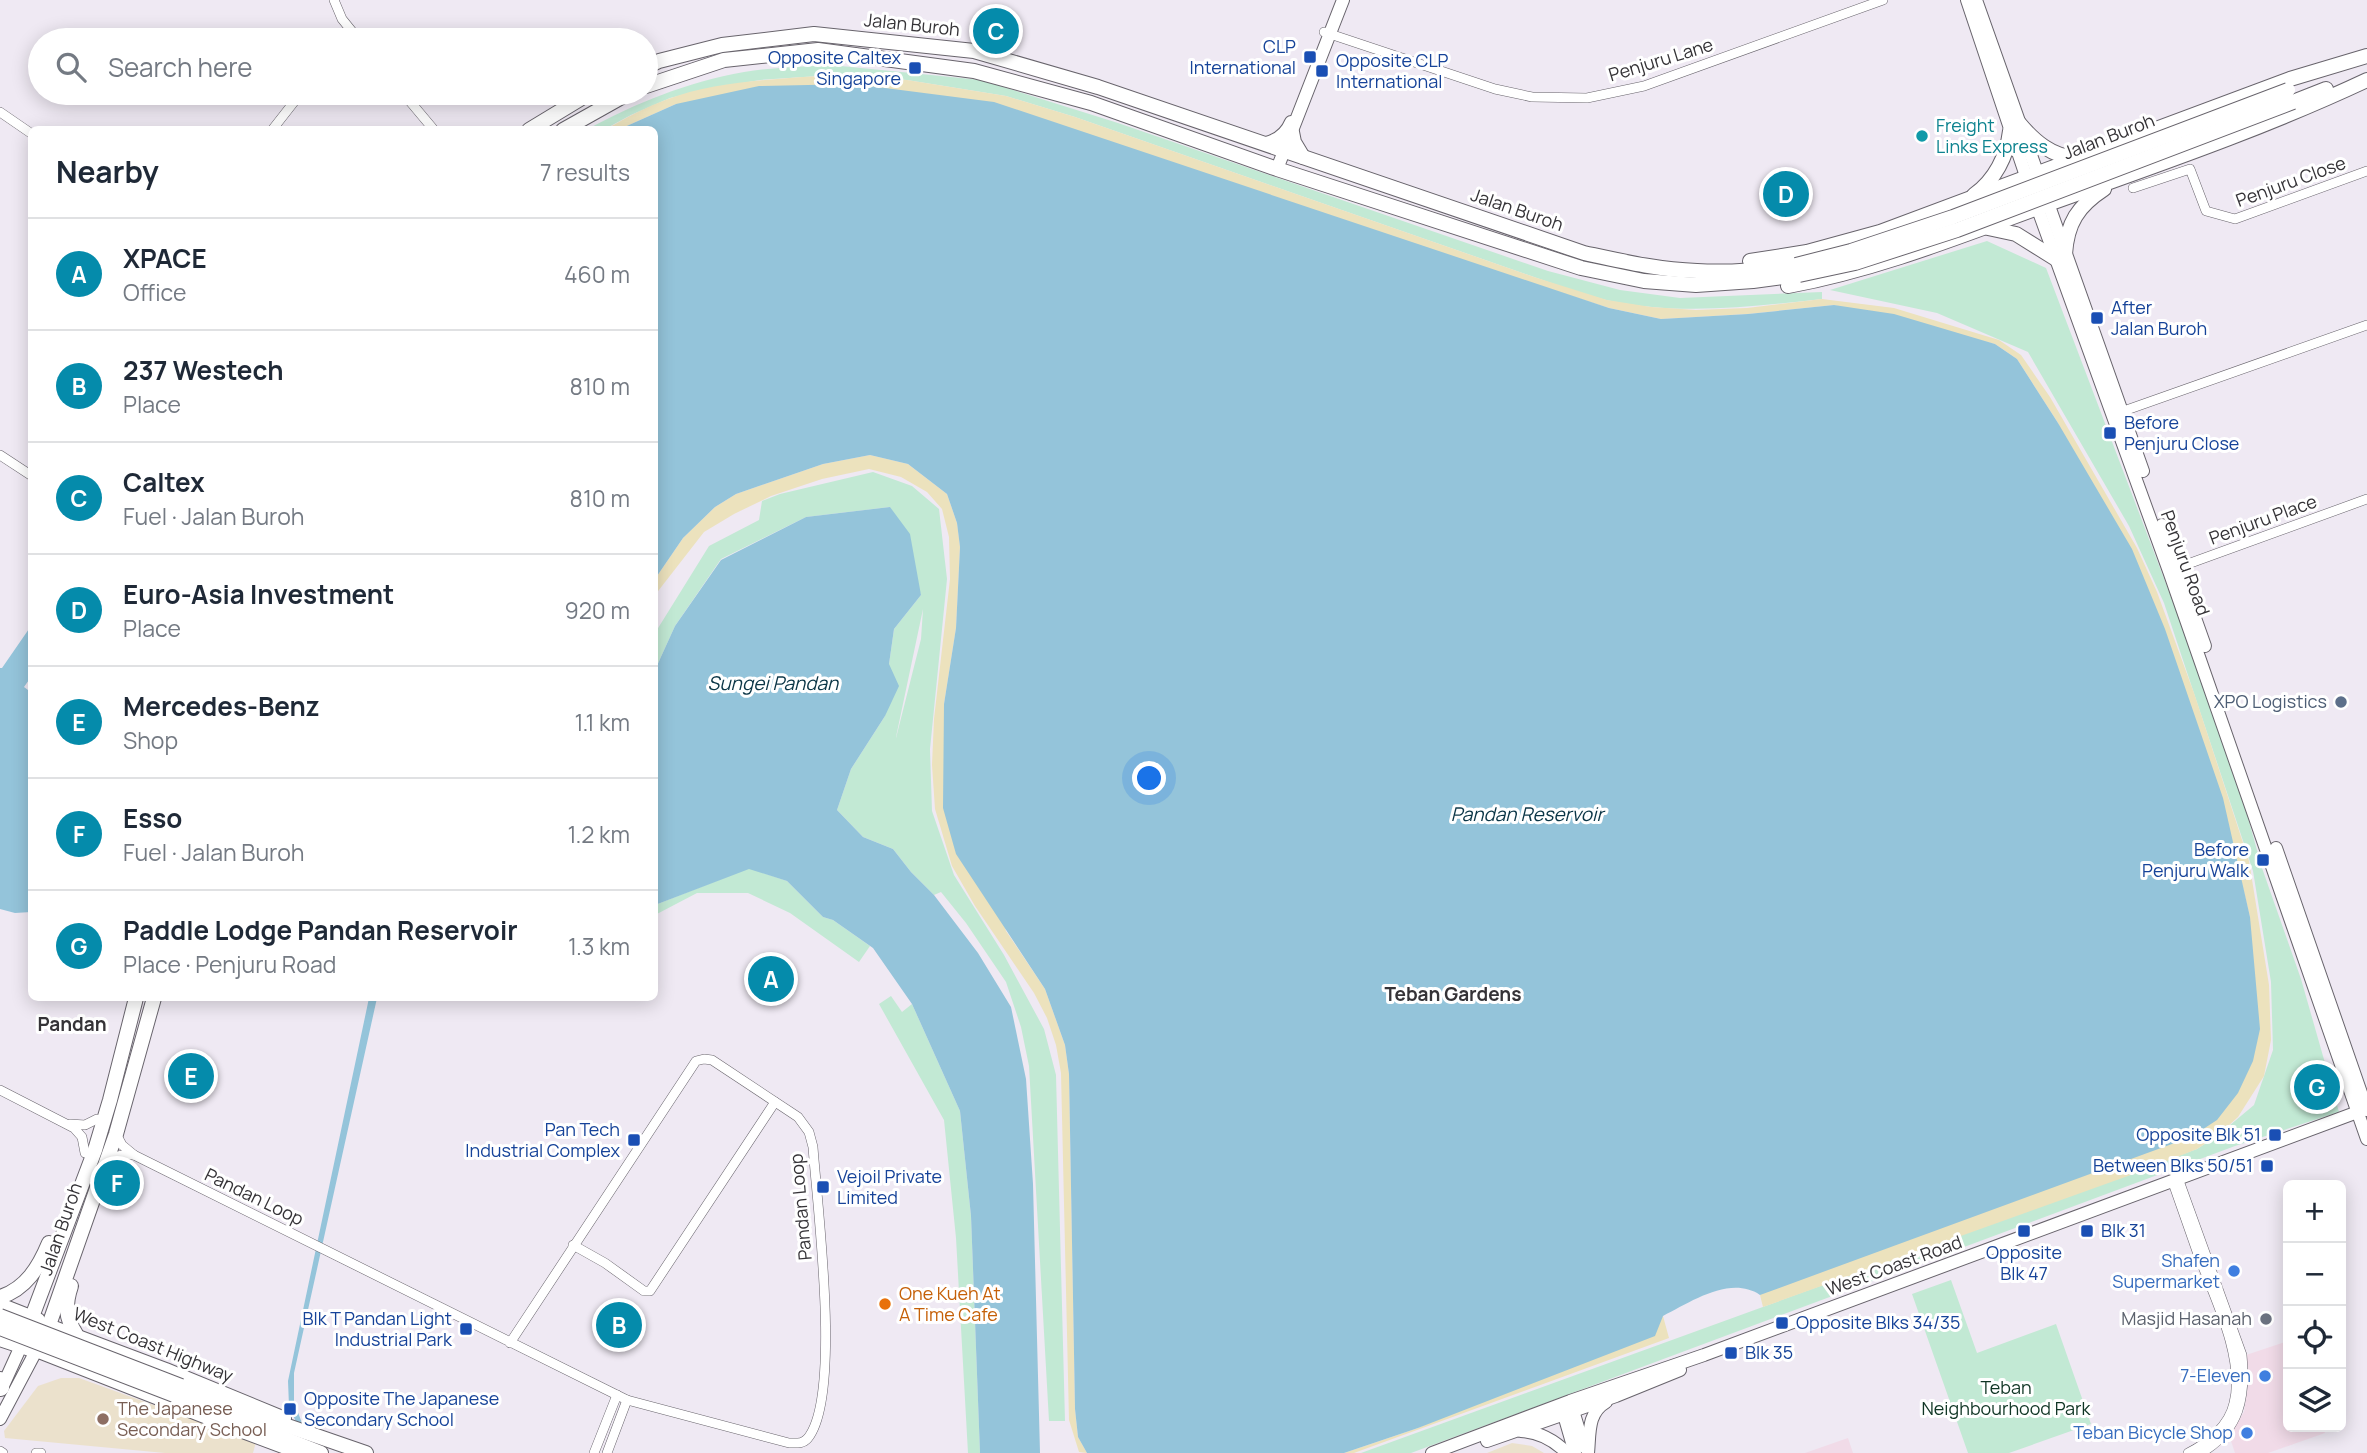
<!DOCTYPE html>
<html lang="en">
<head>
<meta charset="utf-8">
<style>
  body { margin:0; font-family:Manrope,sans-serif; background:#f2f2f3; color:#1f2937 }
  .controls { position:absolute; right:21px; bottom:21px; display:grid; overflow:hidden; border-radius:10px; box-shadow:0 4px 18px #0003 }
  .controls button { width:63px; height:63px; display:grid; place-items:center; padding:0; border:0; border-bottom:2px solid #e0e1e3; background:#fff; color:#1f2937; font:35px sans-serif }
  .you { position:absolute; left:1150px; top:779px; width:24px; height:24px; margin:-18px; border:5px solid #fff; border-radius:50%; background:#1a73e8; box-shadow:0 0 0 10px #1a73e833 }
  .badge { display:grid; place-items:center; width:46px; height:46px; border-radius:50%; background:#058bab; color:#fff; font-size:23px; font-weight:700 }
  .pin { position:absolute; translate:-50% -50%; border:4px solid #fff; box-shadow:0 2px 7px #0006 }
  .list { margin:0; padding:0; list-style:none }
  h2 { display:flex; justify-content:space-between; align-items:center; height:91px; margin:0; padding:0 28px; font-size:30px }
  h2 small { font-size:23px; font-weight:400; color:#747a83 }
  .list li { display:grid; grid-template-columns:46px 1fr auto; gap:21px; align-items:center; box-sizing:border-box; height:112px; padding:0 28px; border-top:2px solid #e0e1e3 }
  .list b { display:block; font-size:26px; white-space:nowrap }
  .list p { margin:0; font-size:23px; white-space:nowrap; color:#747a83 }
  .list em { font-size:23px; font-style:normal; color:#747a83 }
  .icon { flex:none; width:38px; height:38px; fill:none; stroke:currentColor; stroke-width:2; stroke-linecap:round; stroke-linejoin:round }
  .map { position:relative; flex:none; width:2367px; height:1453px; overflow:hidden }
  .search { position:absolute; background:#fff; box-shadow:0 4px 18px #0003; left:28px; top:28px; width:630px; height:77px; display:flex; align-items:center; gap:18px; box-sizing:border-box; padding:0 24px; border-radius:38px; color:#747a83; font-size:26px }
  .panel { position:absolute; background:#fff; box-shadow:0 4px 18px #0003; left:28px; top:126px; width:630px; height:875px; border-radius:10px }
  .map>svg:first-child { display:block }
  .commercial { fill:#f1dbe8 }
  .education { fill:#ebe1cc }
  .green { fill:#c2e9d4; fill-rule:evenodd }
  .sand { fill:#ece2bd }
  .water { fill:#94c4da }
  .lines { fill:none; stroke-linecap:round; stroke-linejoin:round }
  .minor-casing { stroke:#68646c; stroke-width:10 }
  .major-casing { stroke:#68646c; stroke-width:14 }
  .highway-casing { stroke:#68646c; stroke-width:16 }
  .minor { stroke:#fff; stroke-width:9 }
  .major { stroke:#fff; stroke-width:12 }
  .highway { stroke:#fff; stroke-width:14 }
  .highway-bridge-casing { stroke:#68646c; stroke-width:16; stroke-linecap:butt }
  .highway-bridge { stroke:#fff; stroke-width:14 }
  .transit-dot { fill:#1a4fb4; stroke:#fff; stroke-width:2.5 }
  .culture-dot { fill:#0f9aa8; stroke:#fff; stroke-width:2.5 }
  .service-dot { fill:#5c6f8a; stroke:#fff; stroke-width:2.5 }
  .shop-dot { fill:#3f7fe0; stroke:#fff; stroke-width:2.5 }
  .food-dot { fill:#e8710a; stroke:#fff; stroke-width:2.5 }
  .worship-dot { fill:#6b7280; stroke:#fff; stroke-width:2.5 }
  .education-dot { fill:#8d6e63; stroke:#fff; stroke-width:2.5 }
  .labels { text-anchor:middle; stroke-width:6; stroke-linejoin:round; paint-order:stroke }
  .street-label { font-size:18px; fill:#353337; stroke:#fff }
  .transit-label { font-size:18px; fill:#164399; stroke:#fff; text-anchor:start }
  .culture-label { font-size:18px; fill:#0d838f; stroke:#fff; text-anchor:start }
  .service-label { font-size:18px; fill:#4e5e75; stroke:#fff; text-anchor:end }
  .shop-label { font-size:18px; fill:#366cbe; stroke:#fff; text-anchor:end }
  .food-label { font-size:18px; fill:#c56008; stroke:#fff; text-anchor:start }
  .worship-label { font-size:18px; fill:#5b616d; stroke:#fff; text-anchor:end }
  .park-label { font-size:18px; fill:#0f3524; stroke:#fff }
  .education-label { font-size:18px; fill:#785e54; stroke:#fff; text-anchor:start }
  .water-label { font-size:19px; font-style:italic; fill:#0a3546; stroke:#fff }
  .neighbourhood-label { font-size:19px; font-weight:bold; fill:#353337; stroke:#fff }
</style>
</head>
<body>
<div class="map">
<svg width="2367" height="1453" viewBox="0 0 2367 1453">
  <rect width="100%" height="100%" fill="#efe9f3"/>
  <g class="commercial">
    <polygon points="2288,1341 2288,1427 2323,1427 2325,1433 2268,1453 2235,1453 2229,1435 2244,1412 2248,1385 2243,1356"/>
    <polygon points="1848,1438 1853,1453 1805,1453"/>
  </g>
  <g class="education">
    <polygon points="61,1378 79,1378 256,1442 253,1453 165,1453 5,1438 4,1431 38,1386"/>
    <polygon points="1512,1443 1532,1446 1544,1453 1487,1453"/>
  </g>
  <g class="green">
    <path d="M831,65L981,80L1118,123L1548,271L1620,290L1680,298L1822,292V299C1750,307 1678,316 1606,300C1582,294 1558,285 1534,277L1075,117L1006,96L907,80L834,75L760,80L702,90L670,98L631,115L605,129L586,130C636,103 687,82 744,72C772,67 803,67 831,65Z"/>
    <polygon points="1987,241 2046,268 2179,618 2241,793 2262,868 2301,979 2339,1112 2235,1146 1411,1453 1361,1453 2197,1149 2217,1136 2254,1105 2273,1050 2271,982 2253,871 2164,603 2129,526 2028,352 1937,313 1830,290"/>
    <path d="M873,472L912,486L939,509L947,579L930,749L932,811L954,875L1004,955L1044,1029L1056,1075L1065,1421H1049L1029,1066L1021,1027L1006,982L966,923L941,892L934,895L911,872L893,849L863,837L837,810L851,769L885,716L889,664L894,629L921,595L890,507L806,517L721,559L675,626L655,670V633L709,546L759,520L762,501L780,494ZM923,609L921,639L896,738V737Z"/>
    <polygon points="749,868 787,881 823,917 833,920 870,946 859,962 790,913 748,893 697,893 655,915 655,905"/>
    <polygon points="891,996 902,1012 912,1004 960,1111 971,1216 980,1453 968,1453 956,1238 944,1120 879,1004"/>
    <polygon points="1951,1280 1977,1353 2056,1324 2091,1424 2009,1453 1968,1453 1912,1294"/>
  </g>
  <g class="sand">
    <path d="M834,75L907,80L1006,96L1075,117L1534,277L1607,300L1651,307L1696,310L1747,308L1822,299L1894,308L1999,340L2021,355L2050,397L2137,548L2157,592L2194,693L2249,861L2269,985L2271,1040L2264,1076L2238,1117L2217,1136L2197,1149L2139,1172L1763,1307L1760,1295L2250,917L2236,859L2058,423L2017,359L1995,344L1834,305L1748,314L1661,319L1609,308L1534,284L676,104L620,129L605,130C625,118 646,107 668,99C718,80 781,79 834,75Z"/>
    <polygon points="870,455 908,464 947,494 957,523 960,547 956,628 944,704 1006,931 1045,989 1065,1045 1069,1074 1075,1409 1078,1437 1087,1453 1079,1452 1069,1420 1061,1073 1056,1045 1047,1018 1034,993 975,906 952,866 935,809 932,765 934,719 950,579 949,537 942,509 927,492 901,477 869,469 822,479 771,496 734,514 704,532 655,595 655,579 683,538 715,507 736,494 823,464"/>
    <polygon points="1663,1316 1669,1338 1354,1453 1344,1453 1418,1428"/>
  </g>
  <g class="water">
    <path d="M854,84L994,102L1609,308L1661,319L1748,314L1834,305L1894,314L1995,344L2017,359L2058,423L2132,549L2165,629L2223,798L2250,917L2260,1029L2253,1061L2238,1093L2217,1120L2191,1137L1760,1295C1730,1275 1691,1302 1663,1316L1655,1336L1418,1428L1344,1453H1087L1078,1437L1075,1409L1069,1074L1065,1045L1045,989L956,854L943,808L944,704L956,628L960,547L957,523L947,494L908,464L870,455L823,464L736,494L715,507L683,538L655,579L654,130L620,129L676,104L759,86Z"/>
    <polygon points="890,507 910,534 921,595 894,629 889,664 899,686 885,716 851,769 837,810 863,837 893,849 911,872 934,895 978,953 1011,1007 1026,1079 1033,1184 1040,1453 980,1453 971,1216 960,1111 912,1004 873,948 833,920 823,917 787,881 749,869 655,905 655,670 675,626 721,560 806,517"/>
    <polygon points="31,626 31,677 24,687 32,693 31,912 15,913 0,909 0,668 2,668"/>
    <polygon points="369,998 377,998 294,1373 294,1402 302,1423 296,1422 289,1406 288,1381"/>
  </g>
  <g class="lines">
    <g class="minor-casing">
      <g id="minor">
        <polyline points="334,0 342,19 359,40"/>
        <polyline points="1324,32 1495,89 1532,97 1587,98 1644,86 1883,0"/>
        <polyline points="403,93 434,130"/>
        <polyline points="0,112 32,134"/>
        <polyline points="272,130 301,93"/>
        <polyline points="2133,188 2190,169 2206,211 2235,219 2367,171"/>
        <polyline points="2118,413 2367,325"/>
        <polyline points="0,455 32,476"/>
        <polyline points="2174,569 2367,499"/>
        <polyline points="0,1090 74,1128 82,1137 85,1153"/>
        <polyline points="70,1124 85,1125 97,1119"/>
        <path d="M116,1134L122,1145L134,1155L627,1400L789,1443C797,1443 803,1444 808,1438C842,1395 817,1205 813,1147L809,1132L798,1117L712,1060L704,1059L696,1061L510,1343"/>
        <path d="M107,1163C116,1155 122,1154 134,1155"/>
        <path d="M2178,1178L2242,1355C2246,1397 2240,1430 2201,1453"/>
        <path d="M2172,1180C2181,1206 2190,1232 2199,1257C2215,1298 2245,1359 2234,1403C2229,1426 2208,1443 2188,1453"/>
        <polyline points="573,1245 605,1263 644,1291 650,1291 775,1102"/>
        <polyline points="0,1451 3,1453"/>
        <polyline points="36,1453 41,1453"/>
        <polyline points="594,1453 617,1395"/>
        <polyline points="607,1453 627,1400"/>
      </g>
    </g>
    <g class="major-casing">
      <g id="major">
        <polyline points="1967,0 2027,179 2169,571 2367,1139"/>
        <polyline points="1976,0 2143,471"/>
        <path d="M1266,143C1278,140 1286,134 1291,122"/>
        <polyline points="1277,169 1343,0"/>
        <polyline points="2162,525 2205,646"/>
        <polyline points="2276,848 2367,1110"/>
        <polyline points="49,1325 166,1369 285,1418"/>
        <polyline points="1,1390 21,1346"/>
        <polyline points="1571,1404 1584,1447"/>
        <polyline points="1562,1408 1575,1453"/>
        <polyline points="0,1419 36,1351 245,1433 288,1449 308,1452"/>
        <path d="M1521,1431C1540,1432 1554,1440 1567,1453"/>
        <polyline points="1487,1441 1616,1396 1680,1370"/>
        <polyline points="1432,1453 1570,1401 1704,1355 2363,1110"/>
        <path d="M1588,1453C1590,1434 1587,1413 1606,1402"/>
      </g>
    </g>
    <g class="highway-casing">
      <g id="highway">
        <path d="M646,67L659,61L722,45L814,34L974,51L1098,87L1584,253C1621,261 1659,270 1697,271C1730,273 1763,270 1796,265"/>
        <polyline points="646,86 724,60 818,50 974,71 1091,103 1277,169 1581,268 1644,281 1696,285 1753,281 1799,275"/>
        <polyline points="2293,102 2326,89"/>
        <path d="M2019,123C2034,141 2052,157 2077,158"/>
        <polyline points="529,130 590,93"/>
        <polyline points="563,130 629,93"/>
        <polyline points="1292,132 1294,142 1303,157"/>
        <path d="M1974,195C1995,180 2007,156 2010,131"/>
        <polyline points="1988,228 2016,234 2056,259"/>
        <path d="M2065,254C2067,223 2078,206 2104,189"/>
        <polyline points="1750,261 1807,252 1880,232 2290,79 2367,56"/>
        <path d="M1788,286C1880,269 1963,235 2051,203C2157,165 2265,128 2367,80"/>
        <path d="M71,1286C65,1304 65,1317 76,1334"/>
        <path d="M0,1297C26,1289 39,1267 49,1243"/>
        <polyline points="0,1305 38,1320"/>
        <polyline points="24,1338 95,1150 110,1100 136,998"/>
        <polyline points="0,1339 36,1351 49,1325 116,1134 154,998"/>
        <polyline points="0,1379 2,1388"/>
        <polyline points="181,1386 282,1424 366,1453"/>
        <polyline points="174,1395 321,1453"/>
      </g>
    </g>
    <use href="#minor" class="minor"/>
    <use href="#major" class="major"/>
    <use href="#highway" class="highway"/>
    <g class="highway-bridge-casing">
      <g id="highway-bridge">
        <polyline points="1796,265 1851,251 1953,217 2288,90"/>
        <polyline points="1799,275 1855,263 1957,230 2293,102"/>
        <polyline points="0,1316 181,1386"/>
        <polyline points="0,1328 174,1395"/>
      </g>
    </g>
    <use href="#highway-bridge" class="highway-bridge"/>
  </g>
  <g class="transit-dot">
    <rect x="1303" y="50" width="14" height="14" rx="3.5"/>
    <rect x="908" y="61" width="14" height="14" rx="3.5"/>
    <rect x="1315" y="64" width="14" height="14" rx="3.5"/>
    <rect x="2090" y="311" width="14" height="14" rx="3.5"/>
    <rect x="2103" y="426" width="14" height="14" rx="3.5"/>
    <rect x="2256" y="853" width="14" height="14" rx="3.5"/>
    <rect x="2268" y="1128" width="14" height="14" rx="3.5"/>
    <rect x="627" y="1133" width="14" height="14" rx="3.5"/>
    <rect x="2260" y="1159" width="14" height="14" rx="3.5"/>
    <rect x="816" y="1180" width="14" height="14" rx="3.5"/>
    <rect x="2017" y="1224" width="14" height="14" rx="3.5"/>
    <rect x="2080" y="1224" width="14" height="14" rx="3.5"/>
    <rect x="1775" y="1316" width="14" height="14" rx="3.5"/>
    <rect x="459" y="1322" width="14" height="14" rx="3.5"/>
    <rect x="1724" y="1346" width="14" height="14" rx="3.5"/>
    <rect x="283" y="1402" width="14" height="14" rx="3.5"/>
  </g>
  <circle class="culture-dot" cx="1922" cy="136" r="7"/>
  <circle class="service-dot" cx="2341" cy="702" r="7"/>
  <g class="shop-dot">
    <circle cx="2234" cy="1271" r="7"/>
    <circle cx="2265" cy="1376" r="7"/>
    <circle cx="2247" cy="1433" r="7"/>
  </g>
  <circle class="food-dot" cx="885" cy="1304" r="7"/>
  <circle class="worship-dot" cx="2266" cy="1319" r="7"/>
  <circle class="education-dot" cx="103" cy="1419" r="7"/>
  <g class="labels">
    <g class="street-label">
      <text transform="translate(912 25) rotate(6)" y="6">Jalan Buroh</text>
      <text transform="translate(1661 60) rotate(-17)" y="6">Penjuru Lane</text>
      <text transform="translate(2109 137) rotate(-21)" y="6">Jalan Buroh</text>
      <text transform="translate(2291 182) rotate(-20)" y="6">Penjuru Close</text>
      <text transform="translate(1517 210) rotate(19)" y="6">Jalan Buroh</text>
      <text transform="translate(2263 520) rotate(-20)" y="6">Penjuru Place</text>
      <text transform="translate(2185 563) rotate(70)" y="6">Penjuru Road</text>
      <text transform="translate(254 1197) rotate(26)" y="6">Pandan Loop</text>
      <text transform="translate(801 1207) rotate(-95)" y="6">Pandan Loop</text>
      <text transform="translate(61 1229) rotate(-71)" y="6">Jalan Buroh</text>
      <text transform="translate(1894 1266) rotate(-20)" y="6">West Coast Road</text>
      <text transform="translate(153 1345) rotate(22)" y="6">West Coast Highway</text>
    </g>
    <g class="transit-label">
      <text x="1296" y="53" text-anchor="end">CLP<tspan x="1296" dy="21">International</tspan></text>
      <text x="901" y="64" text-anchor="end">Opposite Caltex<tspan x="901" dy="21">Singapore</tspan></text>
      <text x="1336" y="67">Opposite CLP<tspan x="1336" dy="21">International</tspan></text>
      <text x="2111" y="314">After<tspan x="2111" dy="21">Jalan Buroh</tspan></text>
      <text x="2124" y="429">Before<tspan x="2124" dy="21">Penjuru Close</tspan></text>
      <text x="2249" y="856" text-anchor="end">Before<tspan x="2249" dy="21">Penjuru Walk</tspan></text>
      <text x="620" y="1136" text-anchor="end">Pan Tech<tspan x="620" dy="21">Industrial Complex</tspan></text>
      <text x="2261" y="1141" text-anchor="end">Opposite Blk 51</text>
      <text x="2253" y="1172" text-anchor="end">Between Blks 50/51</text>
      <text x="837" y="1183">Vejoil Private<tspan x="837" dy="21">Limited</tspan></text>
      <text x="2101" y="1237">Blk 31</text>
      <text x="2024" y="1259" text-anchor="middle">Opposite<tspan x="2024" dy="21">Blk 47</tspan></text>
      <text x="452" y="1325" text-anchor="end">Blk T Pandan Light<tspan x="452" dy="21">Industrial Park</tspan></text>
      <text x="1796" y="1329">Opposite Blks 34/35</text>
      <text x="1745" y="1359">Blk 35</text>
      <text x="304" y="1405">Opposite The Japanese<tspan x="304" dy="21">Secondary School</tspan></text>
    </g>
    <g class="culture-label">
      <text x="1936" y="132">Freight<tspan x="1936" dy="21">Links Express</tspan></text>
    </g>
    <g class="service-label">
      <text x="2327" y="708">XPO Logistics</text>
    </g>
    <g class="shop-label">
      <text x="2220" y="1267">Shafen<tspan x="2220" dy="21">Supermarket</tspan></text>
      <text x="2251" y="1382">7-Eleven</text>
      <text x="2233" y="1439">Teban Bicycle Shop</text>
    </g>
    <g class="food-label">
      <text x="899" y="1300">One Kueh At<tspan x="899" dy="21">A Time Cafe</tspan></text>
    </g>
    <g class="worship-label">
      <text x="2252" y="1325">Masjid Hasanah</text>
    </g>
    <g class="park-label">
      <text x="2006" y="1394">Teban<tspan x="2006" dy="21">Neighbourhood Park</tspan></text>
    </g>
    <g class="education-label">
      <text x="117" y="1415">The Japanese<tspan x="117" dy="21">Secondary School</tspan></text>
    </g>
    <g class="water-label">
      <text x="773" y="690">Sungei Pandan</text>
      <text x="1527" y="821">Pandan Reservoir</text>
    </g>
    <g class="neighbourhood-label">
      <text x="1453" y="1001">Teban Gardens</text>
      <text x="72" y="1031">Pandan</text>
    </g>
  </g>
</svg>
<div class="controls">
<button>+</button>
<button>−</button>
<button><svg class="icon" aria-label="locate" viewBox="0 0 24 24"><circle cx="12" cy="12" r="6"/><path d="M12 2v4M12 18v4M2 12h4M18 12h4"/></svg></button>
<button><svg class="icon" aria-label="layers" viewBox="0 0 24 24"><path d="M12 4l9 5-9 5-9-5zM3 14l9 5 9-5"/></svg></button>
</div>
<div class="you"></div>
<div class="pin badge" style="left:771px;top:979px">A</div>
<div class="pin badge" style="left:619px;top:1325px">B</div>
<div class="pin badge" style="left:996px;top:31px">C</div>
<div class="pin badge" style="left:1786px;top:194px">D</div>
<div class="pin badge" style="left:191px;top:1076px">E</div>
<div class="pin badge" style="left:117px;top:1183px">F</div>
<div class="pin badge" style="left:2317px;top:1087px">G</div>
<div class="search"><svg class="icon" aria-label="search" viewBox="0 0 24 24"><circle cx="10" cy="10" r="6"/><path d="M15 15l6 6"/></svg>Search here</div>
<section class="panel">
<h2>Nearby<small>7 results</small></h2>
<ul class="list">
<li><span class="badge">A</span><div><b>XPACE</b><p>Office</p></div><em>460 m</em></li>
<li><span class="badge">B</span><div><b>237 Westech</b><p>Place</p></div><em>810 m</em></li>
<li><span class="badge">C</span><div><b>Caltex</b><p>Fuel · Jalan Buroh</p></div><em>810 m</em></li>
<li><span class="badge">D</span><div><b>Euro-Asia Investment</b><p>Place</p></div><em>920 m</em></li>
<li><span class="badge">E</span><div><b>Mercedes-Benz</b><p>Shop</p></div><em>1.1 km</em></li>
<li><span class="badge">F</span><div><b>Esso</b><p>Fuel · Jalan Buroh</p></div><em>1.2 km</em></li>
<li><span class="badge">G</span><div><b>Paddle Lodge Pandan Reservoir</b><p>Place · Penjuru Road</p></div><em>1.3 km</em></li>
</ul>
</section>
</div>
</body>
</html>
